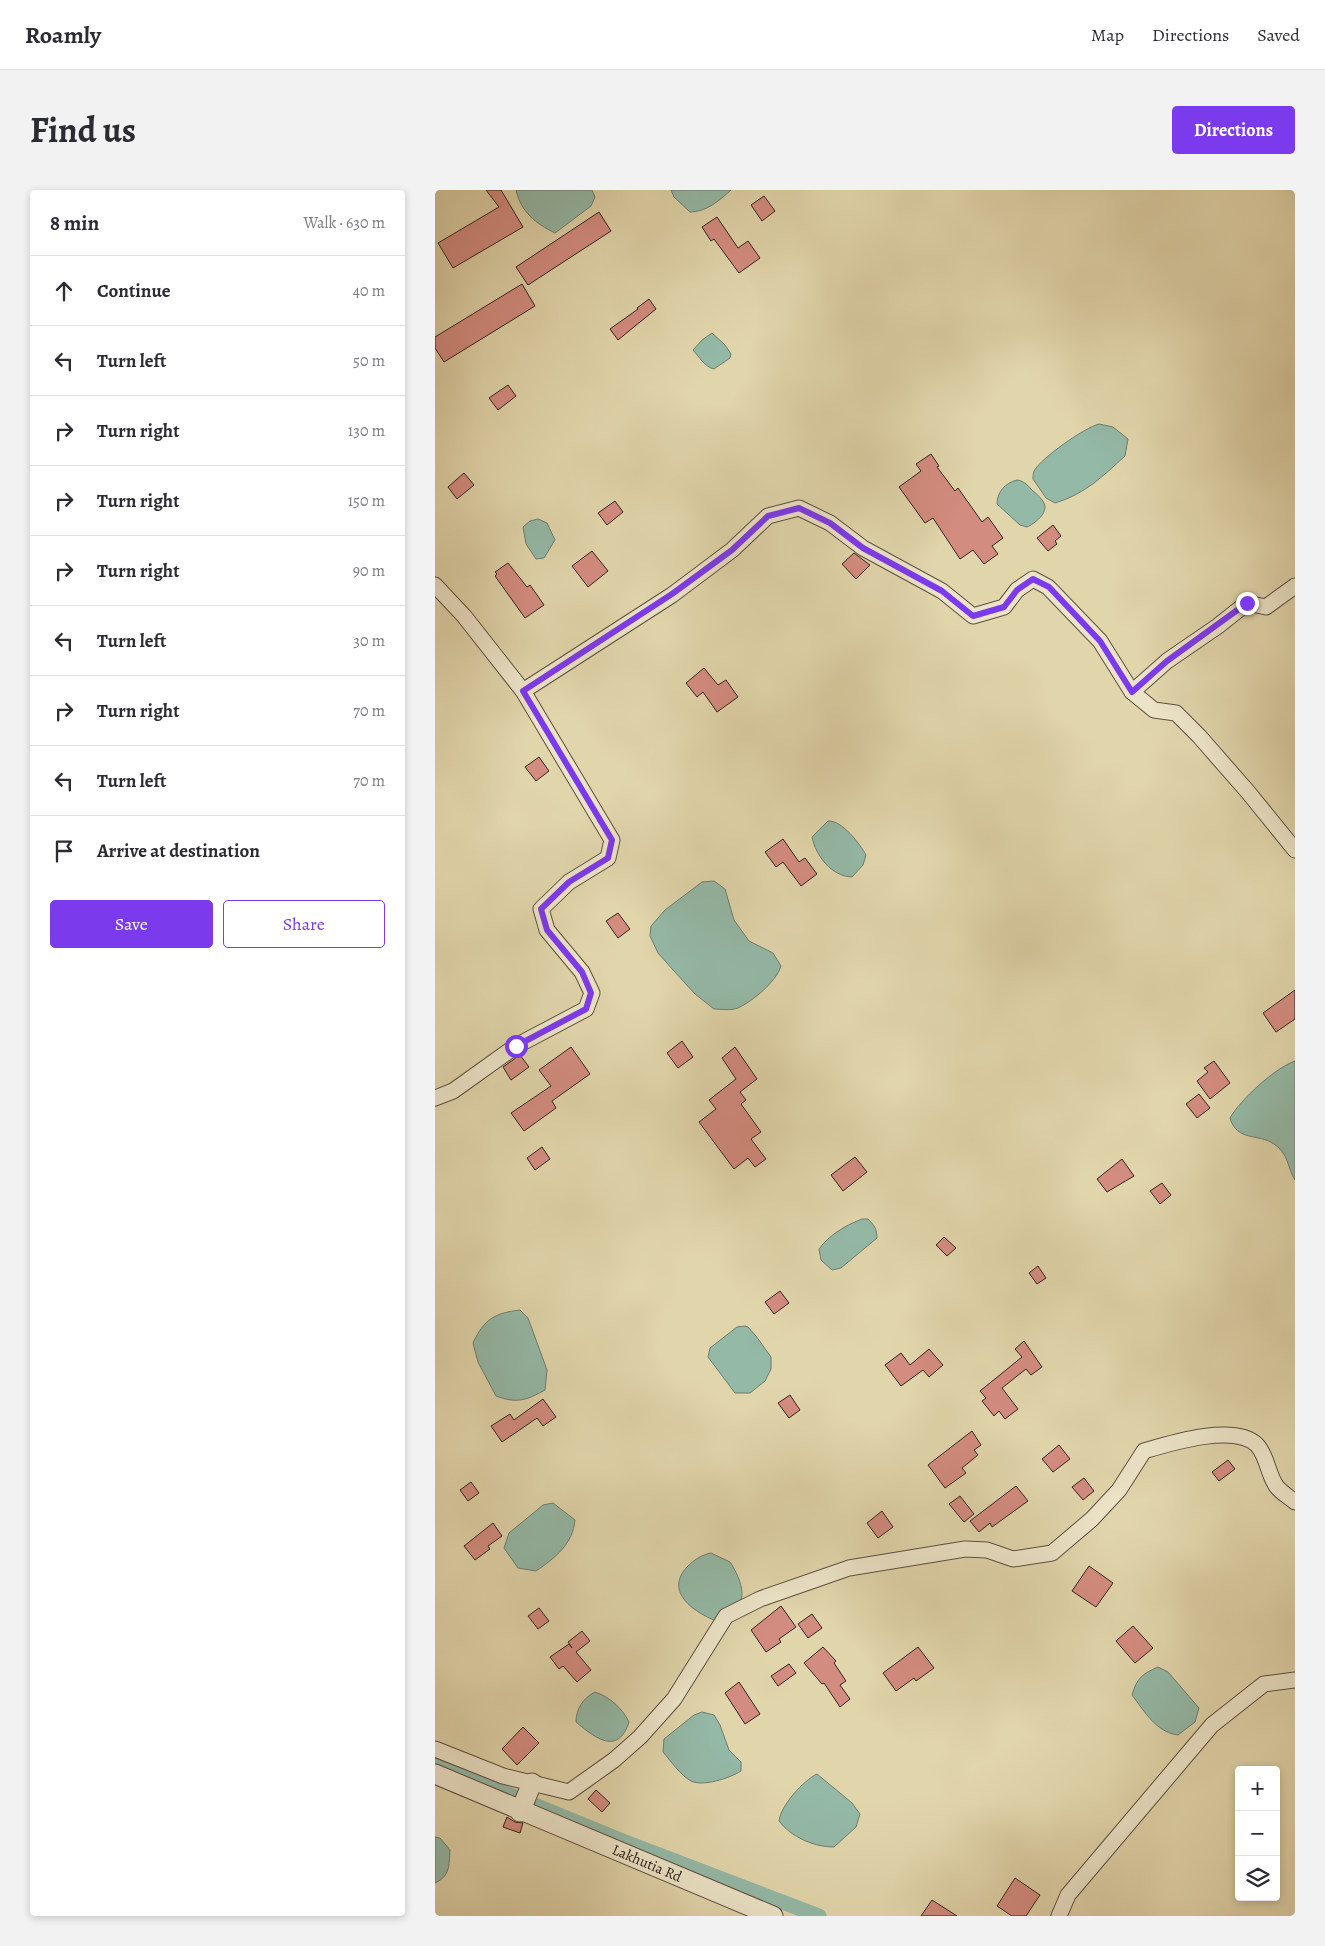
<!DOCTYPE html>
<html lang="en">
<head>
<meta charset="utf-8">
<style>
  body { margin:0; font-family:Alegreya,serif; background:#f2f2f3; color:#2b2b33 }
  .controls { position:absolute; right:15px; bottom:15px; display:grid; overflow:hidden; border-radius:5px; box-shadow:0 2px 8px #0003 }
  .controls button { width:45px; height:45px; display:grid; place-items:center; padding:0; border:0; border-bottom:1px solid #e1e1e2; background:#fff; color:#2b2b33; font:25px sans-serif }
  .stop { position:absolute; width:15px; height:15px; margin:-11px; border:4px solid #7c3aed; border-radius:50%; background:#fff }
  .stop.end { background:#7c3aed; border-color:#fff; box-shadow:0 1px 5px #0008 }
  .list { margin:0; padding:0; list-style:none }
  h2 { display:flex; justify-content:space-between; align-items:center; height:65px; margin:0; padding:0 20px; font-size:21px }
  h2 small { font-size:16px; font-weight:400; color:#7c7c81 }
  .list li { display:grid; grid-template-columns:32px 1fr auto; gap:15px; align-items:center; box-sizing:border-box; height:70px; padding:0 20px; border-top:1px solid #e1e1e2 }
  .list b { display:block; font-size:19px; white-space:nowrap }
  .list em { font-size:16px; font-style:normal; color:#7c7c81 }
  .actions { display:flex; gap:10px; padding:15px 20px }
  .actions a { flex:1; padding:11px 0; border:1px solid #7c3aed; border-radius:5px; text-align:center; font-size:18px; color:#7c3aed }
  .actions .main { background:#7c3aed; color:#fff }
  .icon { flex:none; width:28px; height:28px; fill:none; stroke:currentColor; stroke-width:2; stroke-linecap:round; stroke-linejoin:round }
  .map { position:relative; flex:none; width:860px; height:1726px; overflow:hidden; border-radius:5px }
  header { display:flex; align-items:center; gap:30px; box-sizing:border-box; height:70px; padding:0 25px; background:#fff; border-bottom:1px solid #e1e1e2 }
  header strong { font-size:24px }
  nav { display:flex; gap:28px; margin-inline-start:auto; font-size:18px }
  .intro { display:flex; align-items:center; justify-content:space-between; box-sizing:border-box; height:120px; padding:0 30px }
  h1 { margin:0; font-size:35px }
  .button { padding:12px 22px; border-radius:5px; background:#7c3aed; color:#fff; font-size:18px; font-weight:700 }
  main { display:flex; gap:30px; padding:0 30px }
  aside { flex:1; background:#fff; border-radius:5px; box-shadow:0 2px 8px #0003 }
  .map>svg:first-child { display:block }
  .water { fill:#94b9a7; stroke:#6d7d70 }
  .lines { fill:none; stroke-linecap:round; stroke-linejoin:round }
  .canal { stroke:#94b9a7; stroke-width:15 }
  .building { fill:#d38c80; stroke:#33231d }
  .minor-casing { stroke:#5e5040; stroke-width:17 }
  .tertiary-casing { stroke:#5e5040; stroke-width:21 }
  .minor { stroke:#ece4c8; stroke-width:15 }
  .tertiary { stroke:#ece4c8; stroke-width:19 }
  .route { stroke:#7c3aed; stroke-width:6 }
  .labels { text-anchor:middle; stroke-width:4; stroke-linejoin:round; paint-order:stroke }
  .street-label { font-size:15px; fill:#33231d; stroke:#ece4c8 }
</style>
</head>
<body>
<header>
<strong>Roamly</strong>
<nav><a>Map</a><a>Directions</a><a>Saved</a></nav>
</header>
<div class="intro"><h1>Find us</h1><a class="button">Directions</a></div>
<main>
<aside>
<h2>8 min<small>Walk · 630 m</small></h2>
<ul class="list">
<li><svg class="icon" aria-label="ahead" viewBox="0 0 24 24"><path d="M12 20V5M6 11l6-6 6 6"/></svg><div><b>Continue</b></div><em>40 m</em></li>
<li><svg class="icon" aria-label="left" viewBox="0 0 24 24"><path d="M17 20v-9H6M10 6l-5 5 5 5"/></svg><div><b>Turn left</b></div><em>50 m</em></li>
<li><svg class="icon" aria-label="right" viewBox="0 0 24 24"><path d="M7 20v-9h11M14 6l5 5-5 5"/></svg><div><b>Turn right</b></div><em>130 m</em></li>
<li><svg class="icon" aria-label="right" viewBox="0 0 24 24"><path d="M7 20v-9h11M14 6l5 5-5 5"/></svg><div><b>Turn right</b></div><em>150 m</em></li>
<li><svg class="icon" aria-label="right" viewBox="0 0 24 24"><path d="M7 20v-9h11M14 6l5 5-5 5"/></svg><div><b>Turn right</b></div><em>90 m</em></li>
<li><svg class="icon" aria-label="left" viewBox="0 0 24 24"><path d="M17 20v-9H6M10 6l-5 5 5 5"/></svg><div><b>Turn left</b></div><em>30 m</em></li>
<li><svg class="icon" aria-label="right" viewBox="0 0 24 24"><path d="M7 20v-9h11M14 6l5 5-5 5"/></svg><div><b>Turn right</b></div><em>70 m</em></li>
<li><svg class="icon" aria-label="left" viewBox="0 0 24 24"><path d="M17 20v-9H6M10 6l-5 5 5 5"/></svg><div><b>Turn left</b></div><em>70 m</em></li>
<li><svg class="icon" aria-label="arrive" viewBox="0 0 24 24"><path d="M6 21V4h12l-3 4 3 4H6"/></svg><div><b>Arrive at destination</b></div></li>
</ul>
<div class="actions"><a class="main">Save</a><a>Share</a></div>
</aside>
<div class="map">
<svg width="860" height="1726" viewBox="0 0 860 1726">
  <rect width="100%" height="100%" fill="#e1d5ab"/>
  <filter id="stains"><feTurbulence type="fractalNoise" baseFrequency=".004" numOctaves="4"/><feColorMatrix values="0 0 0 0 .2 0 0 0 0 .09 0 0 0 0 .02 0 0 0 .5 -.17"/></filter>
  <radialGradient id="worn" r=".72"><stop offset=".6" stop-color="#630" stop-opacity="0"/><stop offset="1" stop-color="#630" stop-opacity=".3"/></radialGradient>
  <g class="water">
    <path d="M81,0H157L160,7L156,16L120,43C100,33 86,22 81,0Z"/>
    <path d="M236,0H296C284,11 271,22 255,22L239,7Z"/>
    <path d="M277,143L290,155L296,164L295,168L279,179C270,177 264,167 258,160L267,150Z"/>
    <path d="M664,234L678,237L693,249L690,266C667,287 650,304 620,313L611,308L598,289C598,287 598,284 599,281C606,268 649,238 664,234Z"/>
    <path d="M582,290C590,291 593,296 598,301C602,304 607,309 609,313C614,323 599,334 592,337L585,335L562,314C562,302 570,293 582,290Z"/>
    <polygon points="103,329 112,333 120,350 109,368 101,369 91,354 88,337 95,331"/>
    <path d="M393,631C407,630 425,654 431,665L428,675L417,687C396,686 381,666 377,647Z"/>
    <path d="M279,691L290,699L299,730L314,751L338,763L346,776C341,792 318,811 303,818C296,821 286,819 279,819L260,804L239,781L223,763L215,746L216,736L230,720L267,692Z"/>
    <path d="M860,871V990C852,977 854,964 839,954C823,943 802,952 795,928C805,910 840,878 860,871Z"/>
    <path d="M427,1029H433C439,1035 442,1039 442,1048L406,1078L397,1080L386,1070L384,1059C394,1045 411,1035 427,1029Z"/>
    <path d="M85,1120L93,1128L112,1180L110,1200C92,1210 82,1214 61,1206L43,1172L38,1153C49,1129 60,1123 85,1120Z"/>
    <polygon points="310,1136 313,1137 321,1146 336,1167 336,1179 330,1191 315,1203 300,1203 273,1167 275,1158 302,1137"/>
    <path d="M118,1313L140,1330C138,1354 120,1368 101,1381L83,1378L69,1358L74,1343L108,1315Z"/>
    <path d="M276,1363L295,1372C303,1384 314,1407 301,1418C295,1423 287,1427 281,1431C259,1422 229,1402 252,1377C259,1370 266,1365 276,1363Z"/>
    <path d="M723,1477L733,1482L764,1518L760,1532L743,1545C721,1542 710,1522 697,1505C702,1488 707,1484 723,1477Z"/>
    <path d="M160,1502C175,1507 187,1518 194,1532C183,1566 160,1548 141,1532C141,1519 148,1508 160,1502Z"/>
    <path d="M267,1522L279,1525L285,1535L294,1560L306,1572V1581C295,1588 268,1597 256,1591C245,1585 236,1571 228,1562L229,1549L259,1525Z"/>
    <path d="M382,1584L417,1613L425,1624L421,1637L399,1657C379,1657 356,1647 344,1631C346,1615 368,1591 382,1584Z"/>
    <path d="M0,1647L5,1648L15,1660C14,1676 15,1686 0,1693Z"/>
  </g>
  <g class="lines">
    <polyline class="canal" points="0,1574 185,1650 384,1726"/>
  </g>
  <g class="building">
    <polygon points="51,0 66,0 88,37 18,78 3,53 64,17"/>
    <polygon points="329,6 340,21 327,31 316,15"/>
    <polygon points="164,22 176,41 93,95 81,77"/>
    <polygon points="282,27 303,58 313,51 325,68 304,83 279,49 276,51 267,37"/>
    <polygon points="87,94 100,116 9,172 0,158 0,147"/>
    <polygon points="214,109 221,119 183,150 175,139 203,119 202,118"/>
    <polygon points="73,195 81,206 63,220 54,208"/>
    <polygon points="496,264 504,276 502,277 520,301 523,298 547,332 553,327 568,348 557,356 563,364 549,374 538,360 525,369 498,328 490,333 464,297 486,281 481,274"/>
    <polygon points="29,283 39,295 22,309 13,297"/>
    <polygon points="180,311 188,322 172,335 163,323"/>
    <polygon points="618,335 626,346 620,351 622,354 613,361 602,348"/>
    <polygon points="157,361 173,381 153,397 137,376"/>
    <polygon points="419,363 435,375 421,389 407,374"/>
    <polygon points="73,373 92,397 95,395 109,415 90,428 60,386 62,384 60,382"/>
    <polygon points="269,478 283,495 291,490 303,507 282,522 268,502 262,507 251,493"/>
    <polygon points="104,567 114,581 101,591 90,577"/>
    <polygon points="348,649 364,672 370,668 382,684 366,696 348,672 341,677 330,662"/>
    <polygon points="183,723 195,739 183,748 171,731"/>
    <polygon points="860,800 860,829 841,842 828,823"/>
    <polygon points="247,851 258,867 243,878 232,863"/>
    <polygon points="136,857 155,884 117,911 121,918 89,941 76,923 116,896 104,880"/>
    <polygon points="300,857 322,889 305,902 311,910 306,914 326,942 316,949 331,969 320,977 313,968 299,979 264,932 281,919 274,910 301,889 287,868"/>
    <polygon points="85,865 94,877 76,890 68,877"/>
    <polygon points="779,871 795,893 775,909 762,891 773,882 769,878"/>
    <polygon points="764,904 775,918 762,928 751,914"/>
    <polygon points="107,957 115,969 100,980 92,968"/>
    <polygon points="420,967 432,982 408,1001 396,985"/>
    <polygon points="687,969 699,986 672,1002 662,989"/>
    <polygon points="727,993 736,1005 725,1014 715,1001"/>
    <polygon points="509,1047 521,1058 512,1066 501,1055"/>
    <polygon points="603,1076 611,1088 602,1094 594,1083"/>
    <polygon points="345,1101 354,1113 339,1124 330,1112"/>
    <polygon points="589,1151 607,1177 596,1185 591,1179 567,1198 583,1219 570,1229 564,1221 559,1226 547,1211 551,1208 545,1201 587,1167 580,1159"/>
    <polygon points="494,1159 508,1175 494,1187 488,1180 466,1196 450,1175 466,1163 475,1175"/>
    <polygon points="355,1205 365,1220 354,1228 343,1213"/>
    <polygon points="108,1209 121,1227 108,1236 102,1228 67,1252 56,1236 75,1224 79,1230"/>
    <polygon points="537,1241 546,1255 539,1260 543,1265 527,1278 531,1283 510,1298 493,1275"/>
    <polygon points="624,1255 635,1269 618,1282 607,1269"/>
    <polygon points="793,1270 800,1279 784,1291 777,1282"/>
    <polygon points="649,1288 659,1301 648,1310 637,1297"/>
    <polygon points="36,1292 44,1303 33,1311 25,1300"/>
    <polygon points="581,1296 593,1311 557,1337 555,1333 544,1342 535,1331"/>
    <polygon points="525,1306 539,1324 529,1332 514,1314"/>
    <polygon points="447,1321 458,1337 443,1348 432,1333"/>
    <polygon points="58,1333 67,1346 53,1356 55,1359 40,1370 29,1356"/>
    <polygon points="654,1376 678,1393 661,1417 637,1401"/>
    <polygon points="346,1416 361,1437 344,1449 346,1452 331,1462 316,1440"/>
    <polygon points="104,1418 114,1431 103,1439 93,1426"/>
    <polygon points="377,1424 387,1438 373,1448 363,1434"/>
    <polygon points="698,1436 718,1458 700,1473 681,1451"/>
    <polygon points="147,1441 155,1451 141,1462 156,1480 142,1492 128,1476 124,1479 115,1467 134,1454 137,1458 133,1452"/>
    <polygon points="388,1457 401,1471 399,1473 411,1491 405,1495 415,1509 405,1517 389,1493 387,1494 369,1473"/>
    <polygon points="483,1457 499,1478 481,1491 479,1488 461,1501 448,1483"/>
    <polygon points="354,1474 361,1483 343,1496 336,1486"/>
    <polygon points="304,1492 325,1524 310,1534 290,1503"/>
    <polygon points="88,1537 104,1553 82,1575 67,1559"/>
    <polygon points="161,1600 175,1613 167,1622 153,1609"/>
    <polygon points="72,1627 80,1632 88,1633 85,1643 68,1637"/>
    <polygon points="580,1688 605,1705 591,1726 577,1726 562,1716"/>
    <polygon points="497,1710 522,1726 486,1726"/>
  </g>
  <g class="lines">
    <g class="minor-casing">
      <g id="minor">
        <polyline points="0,395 29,426 88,501 177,650 173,668 134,692 106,719 112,740 147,782 157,803 151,819 81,856 18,901 0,908"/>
        <polyline points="88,501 237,405 297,360 333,326 364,318 395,333 428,358 507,401 538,426 569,417 582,400 598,389 613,397 665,451 697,502 719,520 741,523 764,546 813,602 860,660"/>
        <polyline points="697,502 732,471 783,436 812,413 831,417 860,396"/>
        <path d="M0,1559L68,1586L134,1602L179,1570L205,1547L239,1509L291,1426L325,1409L414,1378L530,1359L552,1360L578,1369L617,1363L657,1329L684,1300L709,1261C736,1253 800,1233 822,1255C833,1267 833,1286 842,1297C847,1303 854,1307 860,1312"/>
        <polyline points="624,1726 633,1705 777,1535 829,1494 860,1490"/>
      </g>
    </g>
    <g class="tertiary-casing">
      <g id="tertiary">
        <path id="s1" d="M0,1584L338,1726"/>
        <polyline points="85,1622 97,1593"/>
      </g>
    </g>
    <use href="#minor" class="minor"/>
    <use href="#tertiary" class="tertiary"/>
  </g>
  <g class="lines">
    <polyline class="route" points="81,856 151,819 156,803 147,782 112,740 106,719 134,692 173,668 177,650 88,501 237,404 297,360 333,326 364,318 395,333 428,358 507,401 538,426 569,417 582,400 598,389 614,397 665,451 697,502 732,471 812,413"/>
  </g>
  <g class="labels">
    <g class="street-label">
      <text dy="5" stroke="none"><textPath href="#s1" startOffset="230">Lakhutia Rd</textPath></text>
    </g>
  </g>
  <rect width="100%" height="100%" filter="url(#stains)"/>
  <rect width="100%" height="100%" fill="url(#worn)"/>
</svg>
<div class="controls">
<button>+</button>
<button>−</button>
<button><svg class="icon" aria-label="layers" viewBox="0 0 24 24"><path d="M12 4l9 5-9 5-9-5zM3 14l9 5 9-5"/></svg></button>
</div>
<div class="stop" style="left:81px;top:856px"></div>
<div class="stop end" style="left:812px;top:413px"></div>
</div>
</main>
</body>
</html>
